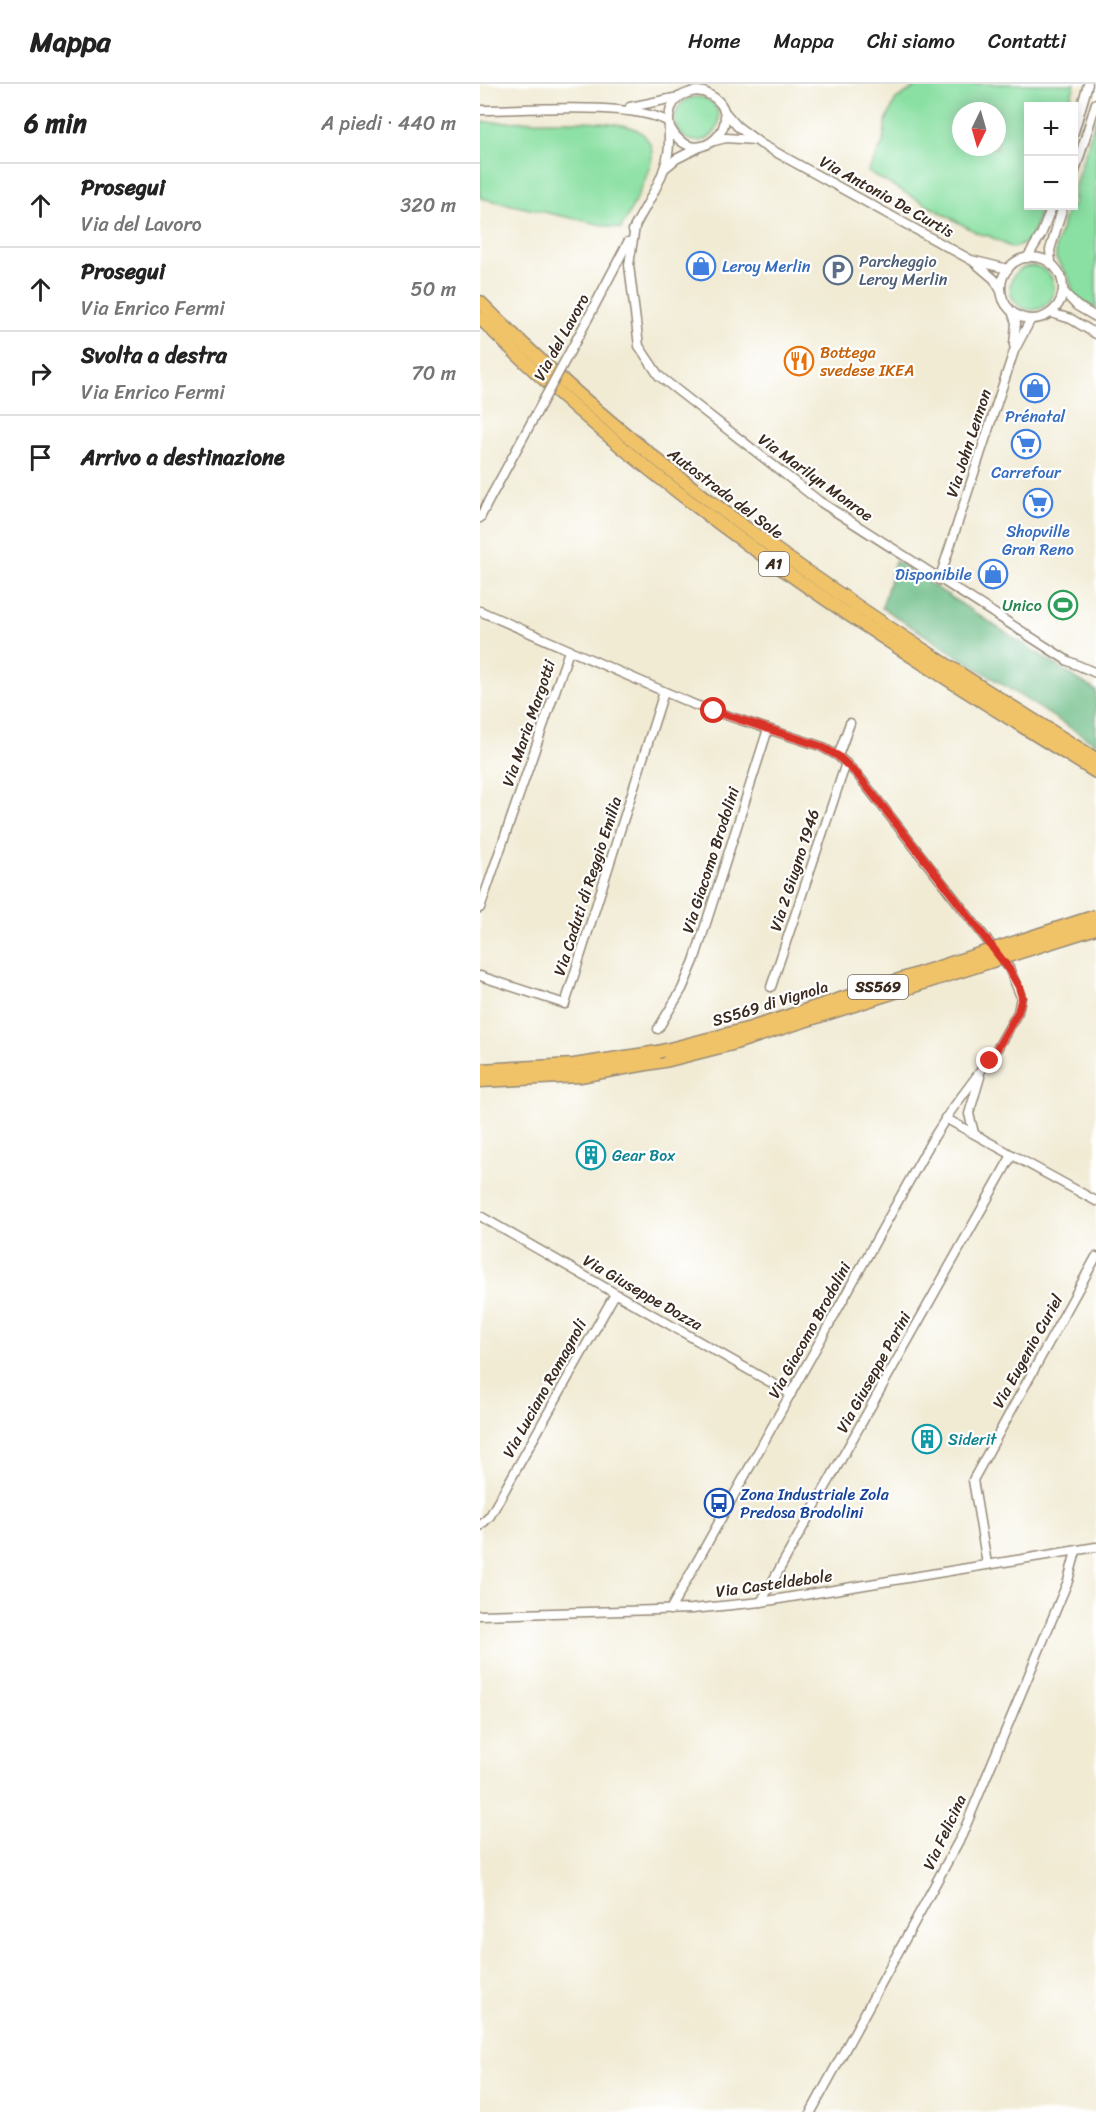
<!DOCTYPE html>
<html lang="it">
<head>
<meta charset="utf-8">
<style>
  body { margin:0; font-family:Sriracha,sans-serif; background:#f2f2f2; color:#222 }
  .controls { position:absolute; right:18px; top:18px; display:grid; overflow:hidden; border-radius:0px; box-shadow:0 3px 15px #0003 }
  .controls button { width:54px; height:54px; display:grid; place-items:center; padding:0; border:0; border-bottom:2px solid #e0e0e0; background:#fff; color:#222; font:30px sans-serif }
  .compass { position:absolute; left:472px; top:18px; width:54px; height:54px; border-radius:50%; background:#fff; box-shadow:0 3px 15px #0003; rotate:185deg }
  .stop { position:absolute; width:18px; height:18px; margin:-14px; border:4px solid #d93025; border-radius:50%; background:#fff }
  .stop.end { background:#d93025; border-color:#fff; box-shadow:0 2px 6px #0008 }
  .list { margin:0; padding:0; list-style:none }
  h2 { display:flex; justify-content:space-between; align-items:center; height:78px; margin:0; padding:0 24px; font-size:26px }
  h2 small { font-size:20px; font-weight:400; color:#767676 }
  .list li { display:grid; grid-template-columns:39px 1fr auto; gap:18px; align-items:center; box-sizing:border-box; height:84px; padding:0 24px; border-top:2px solid #e0e0e0 }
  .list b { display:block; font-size:22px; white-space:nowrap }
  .list p { margin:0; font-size:20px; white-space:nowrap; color:#767676 }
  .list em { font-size:20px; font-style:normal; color:#767676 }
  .icon { flex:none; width:33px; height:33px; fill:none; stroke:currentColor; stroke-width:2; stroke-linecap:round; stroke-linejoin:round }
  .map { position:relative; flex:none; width:616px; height:2028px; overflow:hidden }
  header { display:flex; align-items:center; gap:36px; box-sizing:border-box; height:84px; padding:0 30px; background:#fff; border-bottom:2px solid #e0e0e0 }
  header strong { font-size:28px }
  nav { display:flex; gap:33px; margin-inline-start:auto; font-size:21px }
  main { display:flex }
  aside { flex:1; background:#fff }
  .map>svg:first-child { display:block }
  .green { fill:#8ae0a3; stroke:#628560; stroke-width:1.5; fill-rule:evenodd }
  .forest { fill:#6fbe89; stroke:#557454; stroke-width:1.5 }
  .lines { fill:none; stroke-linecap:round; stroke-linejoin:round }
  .minor-casing { stroke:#968a79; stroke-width:11 }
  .highway-casing { stroke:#968a79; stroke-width:15 }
  .minor { stroke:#fff; stroke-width:8 }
  .highway { stroke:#f0c369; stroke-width:12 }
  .minor-bridge-casing { stroke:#968a79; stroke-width:11; stroke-linecap:butt }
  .highway-bridge-casing { stroke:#968a79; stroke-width:15; stroke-linecap:butt }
  .minor-bridge { stroke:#fff; stroke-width:8 }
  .highway-bridge { stroke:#f0c369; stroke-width:12 }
  .route { stroke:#d93025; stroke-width:8 }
  .labels { text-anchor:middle; stroke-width:4.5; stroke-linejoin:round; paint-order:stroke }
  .shield { fill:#fff; stroke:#766a62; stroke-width:1.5 }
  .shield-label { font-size:15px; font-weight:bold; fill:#3b2a1e }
  .street-label { font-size:16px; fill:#3b2a1e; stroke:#fff }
  .service-label { font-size:16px; fill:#4e5e75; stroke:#fff; text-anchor:start }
  .shop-label { font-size:16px; fill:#366cbe; stroke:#fff }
  .food-label { font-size:16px; fill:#c56008; stroke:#fff; text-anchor:start }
  .leisure-label { font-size:16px; fill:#27864d; stroke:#fff; text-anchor:end }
  .culture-label { font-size:16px; fill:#0d838f; stroke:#fff; text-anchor:start }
  .transit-label { font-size:16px; fill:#164399; stroke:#fff; text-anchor:start }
</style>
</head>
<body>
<header>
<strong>Mappa</strong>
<nav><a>Home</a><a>Mappa</a><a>Chi siamo</a><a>Contatti</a></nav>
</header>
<main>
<aside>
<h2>6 min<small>A piedi · 440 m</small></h2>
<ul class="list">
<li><svg class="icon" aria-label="ahead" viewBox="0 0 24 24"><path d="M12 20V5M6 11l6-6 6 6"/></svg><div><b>Prosegui</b><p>Via del Lavoro</p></div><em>320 m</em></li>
<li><svg class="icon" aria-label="ahead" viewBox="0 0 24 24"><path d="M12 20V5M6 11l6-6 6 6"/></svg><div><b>Prosegui</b><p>Via Enrico Fermi</p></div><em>50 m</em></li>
<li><svg class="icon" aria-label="right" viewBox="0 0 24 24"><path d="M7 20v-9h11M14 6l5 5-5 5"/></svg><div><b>Svolta a destra</b><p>Via Enrico Fermi</p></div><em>70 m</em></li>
<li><svg class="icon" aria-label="arrive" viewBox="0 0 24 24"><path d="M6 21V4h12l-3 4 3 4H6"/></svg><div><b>Arrivo a destinazione</b></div></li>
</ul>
</aside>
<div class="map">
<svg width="616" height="2028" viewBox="0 0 616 2028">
  <rect width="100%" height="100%" fill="#fff"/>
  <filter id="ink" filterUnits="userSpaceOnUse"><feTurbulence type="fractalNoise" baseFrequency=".0167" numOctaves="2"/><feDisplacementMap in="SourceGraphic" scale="12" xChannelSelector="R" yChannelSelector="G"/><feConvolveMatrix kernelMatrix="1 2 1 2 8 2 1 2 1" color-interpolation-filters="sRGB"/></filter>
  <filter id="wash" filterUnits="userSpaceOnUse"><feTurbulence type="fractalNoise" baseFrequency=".008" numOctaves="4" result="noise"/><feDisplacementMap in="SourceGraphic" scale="24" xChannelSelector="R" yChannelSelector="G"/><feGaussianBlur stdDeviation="1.35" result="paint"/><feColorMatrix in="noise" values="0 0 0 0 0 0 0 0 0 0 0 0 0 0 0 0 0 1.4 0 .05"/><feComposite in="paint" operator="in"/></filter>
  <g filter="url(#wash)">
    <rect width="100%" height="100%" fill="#f1ebd4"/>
    <g class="green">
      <path d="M440,0H595L588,22H548V122H561C556,139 554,161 532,164L509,152L499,150L388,88L403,59L406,37L416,15ZM481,27H517V63H481Z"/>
      <circle cx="217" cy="35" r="22"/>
      <polygon points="616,34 616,225 595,213 588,192 576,175 576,162 588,122 594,122 594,105"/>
      <path d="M0,38C36,39 123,32 153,44C163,48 171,57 172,68C174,83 149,130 141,145L0,114Z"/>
      <circle cx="552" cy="204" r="22"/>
    </g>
    <polygon class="forest" points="415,477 616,607 616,660 402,524"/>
  </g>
  <g filter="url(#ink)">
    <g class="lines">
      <g class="minor-casing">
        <g id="minor">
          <polyline points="150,23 199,13"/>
          <path d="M0,26C46,26 152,17 189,38"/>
          <polyline points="245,28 257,42 281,60 491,176 528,185"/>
          <polyline points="594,48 608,0"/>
          <polyline points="234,57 246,54 274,56"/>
          <polyline points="184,85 196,75 218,64"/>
          <polyline points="594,90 616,19"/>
          <polyline points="155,143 149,181 159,262 179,292 339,417 588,577 616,589"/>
          <path d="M153,146C165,122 183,97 188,70C191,55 186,39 191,24C194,17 200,11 208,9C215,6 223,7 230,11C272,34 215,95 189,41"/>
          <circle cx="552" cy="204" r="31"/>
          <polyline points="547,174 561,151 572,122"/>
          <polyline points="494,178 514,195 521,207"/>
          <polyline points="571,179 570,166 583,122"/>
          <polyline points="584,208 597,222 616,233"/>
          <polyline points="571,229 591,235 616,250"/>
          <polyline points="533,230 536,239 534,261"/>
          <polyline points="105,240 148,158"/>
          <polyline points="0,434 9,416"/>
          <polyline points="459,496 534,267 551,235"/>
          <polyline points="0,527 215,621 340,662 358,672 377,690 529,884 541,913 538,928 517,965 470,1028 452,1056 190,1526"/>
          <polyline points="358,672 370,639"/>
          <polyline points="0,824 89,567"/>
          <polyline points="0,892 85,920 184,608"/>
          <polyline points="291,903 366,679"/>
          <polyline points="178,945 202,905 214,877 288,645"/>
          <polyline points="465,1034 616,1117"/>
          <polyline points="494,1049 489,1030 500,993"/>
          <polyline points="0,1132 311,1310"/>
          <polyline points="0,1442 10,1432 135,1210"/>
          <polyline points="507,1480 493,1396 616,1173"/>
          <polyline points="281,1518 532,1071"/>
          <polyline points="0,1531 212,1525 281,1518 616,1463"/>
          <polyline points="331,2028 482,1751 588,1497 596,1467"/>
        </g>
      </g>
      <g class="highway-casing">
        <g id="highway">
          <path d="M0,218C182,401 398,540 616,675"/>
          <path d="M0,234C182,418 397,553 616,688"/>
          <polyline points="0,986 94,981 178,968"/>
          <polyline points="0,997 100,992 189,976"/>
        </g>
      </g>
      <use href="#minor" class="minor"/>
      <use href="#highway" class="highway"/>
      <g class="minor-bridge-casing">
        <polyline id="minor-bridge" points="9,416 105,240"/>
      </g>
      <g class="highway-bridge-casing">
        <g id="highway-bridge">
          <polyline points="178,968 271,944 616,832"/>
          <polyline points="189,976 252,960 616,844"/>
        </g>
      </g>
      <use href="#minor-bridge" class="minor-bridge"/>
      <use href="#highway-bridge" class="highway-bridge"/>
    </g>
  </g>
  <g class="lines" filter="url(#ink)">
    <polyline class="route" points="234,627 340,662 358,672 377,690 460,795 529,885 539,903 542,913 538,928 510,977"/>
  </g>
  <defs>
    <g id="shop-ring" transform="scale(1.5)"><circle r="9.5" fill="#fff" stroke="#3f7fe0" stroke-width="1.5"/><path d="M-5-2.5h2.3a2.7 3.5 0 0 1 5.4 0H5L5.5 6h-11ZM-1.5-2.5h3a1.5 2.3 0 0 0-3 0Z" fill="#3f7fe0"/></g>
    <g id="parking-ring" transform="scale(1.5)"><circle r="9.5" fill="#fff" stroke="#5c6f8a" stroke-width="1.5"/><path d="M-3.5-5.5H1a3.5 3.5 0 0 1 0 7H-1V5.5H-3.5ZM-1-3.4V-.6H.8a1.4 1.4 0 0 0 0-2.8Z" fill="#5c6f8a"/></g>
    <g id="restaurant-ring" transform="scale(1.5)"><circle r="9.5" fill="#fff" stroke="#e8710a" stroke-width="1.5"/><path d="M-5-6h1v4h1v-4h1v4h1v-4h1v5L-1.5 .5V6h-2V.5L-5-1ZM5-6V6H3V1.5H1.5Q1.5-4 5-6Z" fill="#e8710a"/></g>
    <g id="supermarket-ring" transform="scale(1.5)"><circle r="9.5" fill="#fff" stroke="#3f7fe0" stroke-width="1.5"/><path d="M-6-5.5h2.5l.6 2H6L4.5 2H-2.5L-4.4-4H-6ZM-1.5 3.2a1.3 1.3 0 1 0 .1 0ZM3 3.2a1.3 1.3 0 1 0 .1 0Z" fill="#3f7fe0"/></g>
    <g id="stadium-ring" transform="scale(1.5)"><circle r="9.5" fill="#fff" stroke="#2e9e5b" stroke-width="1.5"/><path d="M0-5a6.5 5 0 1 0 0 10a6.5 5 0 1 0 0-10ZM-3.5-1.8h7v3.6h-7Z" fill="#2e9e5b"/></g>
    <g id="building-ring" transform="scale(1.5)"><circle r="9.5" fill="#fff" stroke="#0f9aa8" stroke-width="1.5"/><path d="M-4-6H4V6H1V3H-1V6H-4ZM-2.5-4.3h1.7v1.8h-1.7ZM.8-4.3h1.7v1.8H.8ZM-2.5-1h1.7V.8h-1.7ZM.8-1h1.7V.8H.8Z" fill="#0f9aa8"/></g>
    <g id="bus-ring" transform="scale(1.5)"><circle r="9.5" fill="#fff" stroke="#1a4fb4" stroke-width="1.5"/><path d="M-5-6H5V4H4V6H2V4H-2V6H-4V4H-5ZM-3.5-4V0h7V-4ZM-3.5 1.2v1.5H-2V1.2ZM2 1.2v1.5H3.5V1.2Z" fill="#1a4fb4"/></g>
  </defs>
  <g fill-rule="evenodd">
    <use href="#shop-ring" x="221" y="182"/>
    <use href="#parking-ring" x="358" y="186"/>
    <use href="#restaurant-ring" x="319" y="277"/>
    <use href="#shop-ring" x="555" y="304"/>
    <use href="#supermarket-ring" x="546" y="360"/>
    <use href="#supermarket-ring" x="558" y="419"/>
    <use href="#shop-ring" x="513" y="490"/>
    <use href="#stadium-ring" x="583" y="521"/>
    <use href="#building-ring" x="111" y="1071"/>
    <use href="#building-ring" x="447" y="1355"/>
    <use href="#bus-ring" x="239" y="1419"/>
  </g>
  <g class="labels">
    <g class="shield">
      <rect x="279" y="468" width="30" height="24" rx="4.5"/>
      <rect x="368" y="891" width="60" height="24" rx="4.5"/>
    </g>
    <g class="shield-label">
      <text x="294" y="485">A1</text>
      <text x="398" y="908">SS569</text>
    </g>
    <g class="street-label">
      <text transform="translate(407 112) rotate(29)" y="6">Via Antonio De Curtis</text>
      <text transform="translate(81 253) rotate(-61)" y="6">Via del Lavoro</text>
      <text transform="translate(488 359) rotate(-72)" y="6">Via John Lennon</text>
      <text transform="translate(336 393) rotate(36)" y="6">Via Marilyn Monroe</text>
      <text transform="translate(246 409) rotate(37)" y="6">Autostrada del Sole</text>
      <text transform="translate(48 639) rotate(-71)" y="6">Via Maria Margotti</text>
      <text transform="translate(230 776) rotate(-72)" y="6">Via Giacomo Brodolini</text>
      <text transform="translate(314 786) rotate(-72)" y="6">Via 2 Giugno 1946</text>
      <text transform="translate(107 802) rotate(-72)" y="6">Via Caduti di Reggio Emilia</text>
      <text transform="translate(290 919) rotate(-17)" y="6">SS569 di Vignola</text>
      <text transform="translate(163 1208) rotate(30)" y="6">Via Giuseppe Dozza</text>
      <text transform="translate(329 1246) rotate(-61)" y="6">Via Giacomo Brodolini</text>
      <text transform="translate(547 1267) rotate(-61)" y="6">Via Eugenio Curiel</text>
      <text transform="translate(393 1288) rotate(-61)" y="6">Via Giuseppe Parini</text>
      <text transform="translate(64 1304) rotate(-61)" y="6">Via Luciano Romagnoli</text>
      <text transform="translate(294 1499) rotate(-8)" y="6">Via Casteldebole</text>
      <text transform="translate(464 1748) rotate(-65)" y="6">Via Felicina</text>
    </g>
    <g class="service-label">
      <text x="379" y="183">Parcheggio<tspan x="379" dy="18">Leroy Merlin</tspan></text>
    </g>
    <g class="shop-label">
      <text x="242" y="188" text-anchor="start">Leroy Merlin</text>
      <text x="555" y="338">Prénatal</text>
      <text x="546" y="394">Carrefour</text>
      <text x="558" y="453">Shopville<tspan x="558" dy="18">Gran Reno</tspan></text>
      <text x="492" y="496" text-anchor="end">Disponibile</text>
    </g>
    <g class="food-label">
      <text x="340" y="274">Bottega<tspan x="340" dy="18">svedese IKEA</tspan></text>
    </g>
    <g class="leisure-label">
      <text x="562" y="527">Unico</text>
    </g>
    <g class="culture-label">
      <text x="132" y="1077">Gear Box</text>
      <text x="468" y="1361">Siderit</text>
    </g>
    <g class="transit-label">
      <text x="260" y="1416">Zona Industriale Zola<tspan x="260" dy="18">Predosa Brodolini</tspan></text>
    </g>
  </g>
</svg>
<div class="controls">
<button>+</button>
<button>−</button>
</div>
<svg class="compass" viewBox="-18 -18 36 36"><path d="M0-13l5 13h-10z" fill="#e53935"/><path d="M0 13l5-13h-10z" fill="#767676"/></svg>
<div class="stop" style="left:234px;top:627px"></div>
<div class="stop end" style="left:510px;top:977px"></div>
</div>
</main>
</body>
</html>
